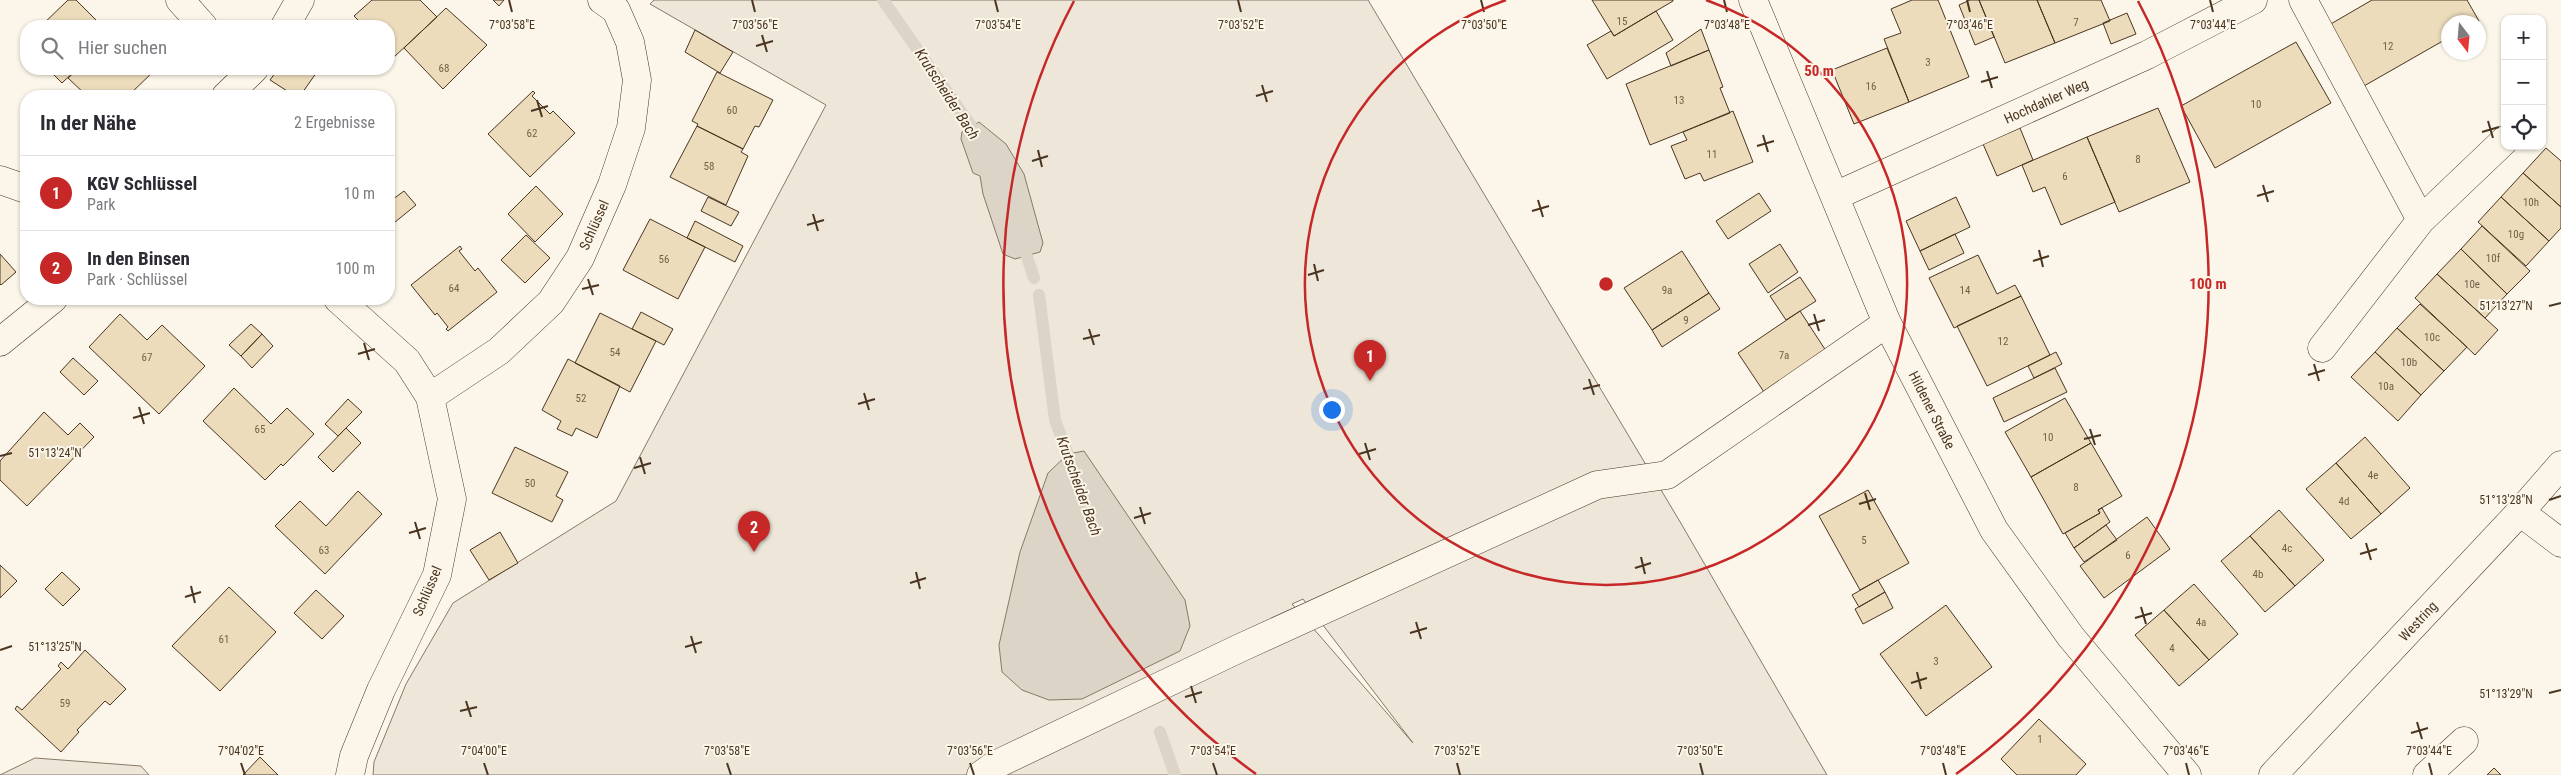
<!DOCTYPE html>
<html lang="de">
<head>
<meta charset="utf-8">
<style>
  :root { --surface:#fff; --page:#f2f2f3; --text:#2b2b33; --muted:#7c7c81; --line:#e1e1e2; --accent:#c62828 }
  body { margin:0; font-family:"Roboto Condensed",sans-serif; background:var(--page); color:var(--text) }
  .controls { position:absolute; right:15px; top:15px; display:grid; overflow:hidden; border-radius:10px; box-shadow:0 1px 4px #0004 }
  .controls button { width:45px; height:45px; display:grid; place-items:center; padding:0; border:0; border-bottom:1px solid var(--line); background:var(--surface); color:var(--text); font:25px sans-serif }
  .compass { position:absolute; left:2441px; top:15px; width:45px; height:45px; border-radius:50%; background:var(--surface); box-shadow:0 1px 4px #0004; rotate:164deg }
  .you { position:absolute; left:1331px; top:409px; width:18px; height:18px; margin:-12px; border:4px solid #fff; border-radius:50%; background:#1a73e8; box-shadow:0 0 0 8px #1a73e833 }
  .badge { display:grid; place-items:center; width:32px; height:32px; border-radius:50%; background:var(--accent); color:#fff; font-size:16px; font-weight:700 }
  .pin { position:absolute; translate:-50% -41px; filter:drop-shadow(0 1px 2px #0008) }
  .pin::after { content:''; position:absolute; top:26px; width:18px; height:15px; background:inherit; clip-path:polygon(0 0,100% 0,50% 100%) }
  .list { margin:0; padding:0; list-style:none }
  h2 { display:flex; justify-content:space-between; align-items:center; height:65px; margin:0; padding:0 20px; font-size:21px }
  h2 small { font-size:16px; font-weight:400; color:var(--muted) }
  .list li { display:grid; grid-template-columns:32px 1fr auto; gap:15px; align-items:center; box-sizing:border-box; height:75px; padding:0 20px; border-top:1px solid var(--line) }
  .list b { display:block; font-size:19px; white-space:nowrap }
  .list p { margin:0; font-size:16px; white-space:nowrap; color:var(--muted) }
  .list em { font-size:16px; font-style:normal; color:var(--muted) }
  .icon { flex:none; width:28px; height:28px; fill:none; stroke:currentColor; stroke-width:2; stroke-linecap:round; stroke-linejoin:round }
  .map { position:relative; flex:none; width:2561px; height:775px; overflow:hidden }
  .search { position:absolute; background:var(--surface); box-shadow:0 1px 4px #0004; left:20px; top:20px; width:375px; height:55px; display:flex; align-items:center; gap:12px; box-sizing:border-box; padding:0 18px; border-radius:20px; color:var(--muted); font-size:19px }
  .panel { position:absolute; background:var(--surface); box-shadow:0 1px 4px #0004; left:20px; top:90px; width:375px; height:215px; border-radius:20px }
  .map>svg:first-child { display:block }
</style>
</head>
<body>
<div class="map">
<svg width="2561" height="775" viewBox="0 0 2561 775">
  <rect width="100%" height="100%" fill="#fbf6e9"/>
  <path fill="#ede6d9" stroke="#887966" fill-rule="evenodd" d="M654 0H1368L1679 520 1827 775H373L374 762 406 684 453 603 616 501 826 105 650 4ZM1303 599 1413 743 1292 604Z
    M35 758 141 766 149 775H0Z"/>
  <path fill="#dcd4c6" stroke="#887966" d="M979 122 1006 144 1024 174 1043 243 1040 252 1015 259 1003 254 983 194 980 176 973 173 961 139 962 132Z
    M1084 451 1185 600 1190 626 1180 651 1082 699 1049 700 1022 690 1002 672 999 645 1020 552 1048 473 1068 454Z"/>
  <g fill="none" stroke-linecap="round" stroke-linejoin="round">
    <path stroke="#dcd4c6" stroke-width="12" d="M883 0 971 126 978 141
      M1022 242 1034 278
      M1039 295 1055 420 1074 471
      M1160 732 1175 775"/>
  </g>
  <path fill="#ecdcbc" stroke="#4a3520" d="M68 0H76L102 26H41Z
    M372 0H420L437 17 394 57 389 52V26H364L354 16Z
    M493 0H504L499 6Z
    M1592 0H1673V1L1614 36Z
    M1912 0H1938L1969 77 1909 102 1884 39 1901 33 1891 9Z
    M1970 0H1979L1994 37 1975 45 1959 5Z
    M1979 0H2037L2055 43 2005 63Z
    M2037 0H2101L2110 21 2055 43Z
    M2372 0H2467L2479 21 2448 22V38L2364 86 2329 25Z
    M446 8 487 45 443 89 404 48Z
    M1656 11 1673 40 1607 79 1587 45 1611 31 1614 36Z
    M2127 13 2136 34 2111 44 2103 23Z
    M1701 29 1709 50 1671 66 1666 53Z
    M695 30 733 52 720 73 685 52Z
    M2296 42 2331 103 2215 168 2181 106Z
    M1887 48 1909 102 1854 124 1832 70Z
    M1709 50 1723 87 1720 88 1730 113 1650 145 1626 84Z
    M48 69H77L62 83Z
    M78 69H156L128 96H87L68 78Z
    M278 69H319L300 96H295L270 80Z
    M717 72 773 100 759 127 755 126 743 149 697 126 698 124 692 121Z
    M533 91 535 93 532 96 550 114 553 111 575 133 530 177 488 134Z
    M2158 108 2190 182 2119 212 2087 137Z
    M1733 111 1753 162 1704 181 1700 173 1685 179 1671 146 1687 140 1683 132Z
    M697 126 743 149 741 152 748 156 726 205 670 177Z
    M2020 128 2033 160 1997 176 1983 144Z
    M2087 137 2115 202 2061 225 2045 187 2033 192 2022 165Z
    M2546 148 2561 161V207L2523 173Z
    M2523 173 2561 207V228L2549 241 2501 197Z
    M536 186 563 214 535 242 508 214Z
    M404 191 416 205 389 227V202Z
    M1759 193 1771 211 1728 239 1716 221Z
    M708 197 739 212 731 226 701 211Z
    M1956 197 1970 227 1920 251 1906 221Z
    M2501 197 2549 241 2526 266 2478 222Z
    M650 219 705 247 678 299 623 270Z
    M695 221 743 246 735 262 687 238Z
    M2482 226 2530 271 2507 294 2461 249Z
    M1955 234 1964 253 1929 270 1920 251Z
    M526 235 550 258 525 283 501 260Z
    M1780 244 1798 272 1768 293 1749 264Z
    M460 246 462 249 459 251 475 271 478 268 497 292 448 331 446 329 448 327 437 313 435 315 411 285Z
    M2461 249 2507 294 2485 318 2437 274Z
    M1682 251 1709 293 1652 330 1624 288Z
    M0 254 16 272 1 285 0 284Z
    M1978 255 1997 294 2015 285 2021 296 1954 328 1929 278Z
    M2437 274 2498 330 2475 355 2415 298Z
    M1800 277 1816 301 1786 320 1770 296Z
    M1709 293 1720 309 1662 347 1652 330Z
    M2021 296 2050 355 1987 386 1957 326Z
    M2420 304 2467 347 2444 371 2397 328Z
    M1800 311 1830 357 1768 398 1738 353Z
    M641 312 673 329 664 345 632 329Z
    M600 313 656 341 630 392 575 363Z
    M120 314 147 340 162 325 205 366 159 414 89 347Z
    M251 324 262 334 241 356 229 345Z
    M2397 328 2444 371 2421 395 2375 352Z
    M262 334 273 346 252 368 241 356Z
    M2056 352 2062 364 2034 378 2028 366Z
    M2375 352 2421 395 2398 421 2351 377Z
    M73 358 98 381 84 395 60 372Z
    M568 359 620 386 597 438 576 428 572 436 557 429 561 421 542 410Z
    M2055 368 2067 392 2004 422 1993 398Z
    M234 388 271 424 287 408 314 434 283 466 281 464 265 480 203 421Z
    M2065 398 2091 443 2031 477 2005 432Z
    M348 399 362 412 338 436 325 424Z
    M44 412 68 435 80 423 94 437 27 506 0 480V461Z
    M346 428 361 443 333 472 318 457Z
    M2365 437 2410 488 2381 514 2336 463Z
    M2091 443 2122 496 2098 510 2100 513 2063 534 2031 477Z
    M515 447 568 472 556 496 563 500 552 522 492 493Z
    M2336 463 2381 514 2351 539 2306 489Z
    M1868 490 1909 563 1860 590 1819 516Z
    M358 491 382 514 325 574 275 526 300 501 326 526Z
    M2102 508 2110 522 2074 548 2065 533 2100 513 2098 510Z
    M2279 510 2324 560 2295 586 2250 536Z
    M2147 517 2170 549 2104 598 2080 566Z
    M2106 525 2117 540 2084 562 2074 548Z
    M500 532 518 563 489 580 470 550Z
    M2250 536 2295 586 2265 612 2221 561Z
    M0 565 17 581 0 598Z
    M62 572 80 589 63 606 45 589Z
    M1878 580 1885 592 1859 607 1852 595Z
    M2194 584 2238 634 2209 660 2164 610Z
    M229 587 276 632 220 691 172 646Z
    M316 590 344 616 322 639 294 613Z
    M1885 592 1893 608 1863 624 1855 609Z
    M1946 605 1992 667 1926 716 1880 654Z
    M2164 610 2209 660 2179 686 2135 635Z
    M85 650 126 689 110 705 105 701 77 730 79 732 61 752 15 709 17 706 22 710 61 669 58 666 61 662 68 669Z
    M2039 719 2086 764 2076 775H2017L2001 759Z
    M260 757 278 775H243Z
    M2494 768 2501 775H2487Z"/>
  <g fill="none" stroke-linecap="round" stroke-linejoin="round">
    <defs>
      <path id="minor" d="M180 0 203 26
        M1753 0 1887 323 1994 530 2071 637 2187 775
        M2303 0 2421 220 2322 348
        M285 26 300 0
        M226 96 254 69
        M0 180 26 189
        M1835 196 2147 55 2253 0
        M2421 220 2505 140
        M338 299 407 361 430 397 452 499 437 575 381 690 354 756 350 775
        M0 342 53 299
        M430 397 499 351 551 302 580 258 612 185 631 128 637 80 630 42 616 10 602 0
        M2520 512 2561 543
        M981 775 995 765 1240 648 1597 485 1667 475 1887 323
        M2427 775 2464 741"/>
      <path id="major" d="M2273 775 2520 512 2561 465"/>
    </defs>
    <use href="#minor" stroke="#4a3520" stroke-width="29"/>
    <use href="#major" stroke="#4a3520" stroke-width="29"/>
    <use href="#minor" stroke="#fbf6e9" stroke-width="28"/>
    <use href="#major" stroke="#fbf6e9" stroke-width="28"/>
  </g>
  <path fill="none" stroke="#4a3520" stroke-width="2" d="M509 0 512 12M752 0 755 12M995 0 998 12M1238 0 1241 12M1481 0 1484 12M1724 0 1727 12M1967 0 1970 12M2210 0 2213 12M762 35 767 52M756 46 773 41M1987 71 1992 88M1981 82 1998 77M1262 85 1267 102M1256 96 1273 91M537 100 542 117M531 111 548 106M2488 121 2493 138M2482 132 2499 127M1763 135 1768 152M1757 146 1774 141M1038 150 1042 167M1032 161 1048 156M2263 185 2268 202M2257 196 2274 191M1538 200 1543 217M1532 211 1549 206M813 214 818 231M807 225 824 220M2039 250 2043 267M2033 261 2049 256M1314 264 1318 281M1308 275 1324 270M588 279 593 295M582 289 599 285M2549 306 2561 303M1814 314 1819 331M1808 325 1825 320M1089 329 1094 345M1083 339 1100 335M364 343 369 360M358 354 375 349M2314 364 2319 381M2308 375 2325 370M1589 379 1594 395M1583 389 1600 385M864 393 869 410M858 404 875 399M139 407 144 424M133 418 150 413M2090 429 2095 445M2084 439 2101 435M1365 443 1370 460M1359 454 1376 449M0 456 12 453M640 457 645 474M634 468 651 463M1865 493 1870 510M2549 500 2561 496M1859 504 1876 499M1140 507 1145 524M1134 518 1151 513M415 522 420 539M409 533 426 528M2366 543 2371 560M2360 554 2377 549M1641 557 1645 574M1635 568 1651 563M916 572 920 589M910 583 926 578M191 586 195 603M185 597 201 592M2141 607 2146 624M2135 618 2152 613M1416 622 1421 639M1410 633 1427 628M691 636 696 653M685 647 702 642M0 650 12 646M1917 672 1921 689M1911 683 1927 678M1191 686 1196 703M2549 693 2561 690M1185 697 1202 692M466 701 471 717M460 711 477 707M2417 722 2422 739M2411 733 2428 728M241 763 245 775M484 763 488 775M727 763 731 775M970 763 974 775M1213 763 1217 775M1457 763 1460 775M1700 763 1703 775M1943 763 1946 775M2186 763 2189 775M2429 763 2432 775"/>
  <g fill="none" stroke="#c62828" stroke-width="2.5">
    <path d="M1706 0A301 301 0 1 1 1506 0"/>
    <path d="M1256 774A602 602 0 0 1 1074 1M2138 1A602 602 0 0 1 1956 774"/>
  </g>
  <g text-anchor="middle" dominant-baseline="central" stroke-width="4" stroke-linejoin="round" paint-order="stroke">
    <g font-size="11" fill="#725f47">
      <text x="1622" y="21">15</text>
      <text x="2076" y="22">7</text>
      <text x="2388" y="46">12</text>
      <text x="1928" y="62">3</text>
      <text x="444" y="68">68</text>
      <text x="1871" y="86">16</text>
      <text x="1679" y="100">13</text>
      <text x="2256" y="104">10</text>
      <text x="732" y="110">60</text>
      <text x="532" y="133">62</text>
      <text x="1712" y="154">11</text>
      <text x="2138" y="159">8</text>
      <text x="709" y="166">58</text>
      <text x="2065" y="176">6</text>
      <text x="2531" y="202">10h</text>
      <text x="2516" y="234">10g</text>
      <text x="2493" y="258">10f</text>
      <text x="664" y="259">56</text>
      <text x="2472" y="284">10e</text>
      <text x="454" y="288">64</text>
      <text x="1667" y="290">9a</text>
      <text x="1965" y="290">14</text>
      <text x="1686" y="320">9</text>
      <text x="2432" y="337">10c</text>
      <text x="2003" y="341">12</text>
      <text x="615" y="352">54</text>
      <text x="1784" y="355">7a</text>
      <text x="147" y="357">67</text>
      <text x="2409" y="362">10b</text>
      <text x="2386" y="386">10a</text>
      <text x="581" y="398">52</text>
      <text x="260" y="429">65</text>
      <text x="2048" y="437">10</text>
      <text x="2373" y="475">4e</text>
      <text x="530" y="483">50</text>
      <text x="2076" y="487">8</text>
      <text x="2344" y="501">4d</text>
      <text x="1864" y="540">5</text>
      <text x="2287" y="548">4c</text>
      <text x="324" y="550">63</text>
      <text x="2128" y="555">6</text>
      <text x="2258" y="574">4b</text>
      <text x="2201" y="622">4a</text>
      <text x="224" y="639">61</text>
      <text x="2172" y="648">4</text>
      <text x="1936" y="661">3</text>
      <text x="65" y="703">59</text>
      <text x="2040" y="739">1</text>
    </g>
    <g font-size="14" fill="#4a3520" stroke="#fbf6e9">
      <text transform="translate(2046 101) rotate(-24)">Hochdahler Weg</text>
      <text transform="translate(594 225) rotate(-66)">Schlüssel</text>
      <text transform="translate(1932 410) rotate(63)">Hildener Straße</text>
      <text transform="translate(427 591) rotate(-67)">Schlüssel</text>
      <text transform="translate(2418 621) rotate(-47)">Westring</text>
    </g>
    <g font-size="15" font-style="italic" fill="#4a3520" stroke="#fbf6e9">
      <text transform="translate(947 94) rotate(57)">Krutscheider Bach</text>
      <text transform="translate(1079 486) rotate(70)">Krutscheider Bach</text>
    </g>
  </g>
  <g font-size="12" text-anchor="middle" fill="#4a3520" stroke="#fbf6e9" stroke-width="4" stroke-linejoin="round" paint-order="stroke">
    <text x="512" y="29">7°03'58"E</text>
    <text x="755" y="29">7°03'56"E</text>
    <text x="998" y="29">7°03'54"E</text>
    <text x="1241" y="29">7°03'52"E</text>
    <text x="1484" y="29">7°03'50"E</text>
    <text x="1727" y="29">7°03'48"E</text>
    <text x="1970" y="29">7°03'46"E</text>
    <text x="2213" y="29">7°03'44"E</text>
    <text x="2506" y="310">51°13'27"N</text>
    <text x="55" y="457">51°13'24"N</text>
    <text x="2506" y="504">51°13'28"N</text>
    <text x="55" y="651">51°13'25"N</text>
    <text x="2506" y="698">51°13'29"N</text>
    <text x="241" y="755">7°04'02"E</text>
    <text x="484" y="755">7°04'00"E</text>
    <text x="727" y="755">7°03'58"E</text>
    <text x="970" y="755">7°03'56"E</text>
    <text x="1213" y="755">7°03'54"E</text>
    <text x="1457" y="755">7°03'52"E</text>
    <text x="1700" y="755">7°03'50"E</text>
    <text x="1943" y="755">7°03'48"E</text>
    <text x="2186" y="755">7°03'46"E</text>
    <text x="2429" y="755">7°03'44"E</text>
  </g>
  <circle cx="1606" cy="284" r="8" fill="#c62828" stroke="#fbf6e9" stroke-width="2.5"/>
  <g font-size="15" text-anchor="middle" font-weight="bold" fill="#c62828" stroke="#fbf6e9" stroke-width="4" stroke-linejoin="round" paint-order="stroke">
    <text x="1819" y="76">50 m</text>
    <text x="2208" y="289">100 m</text>
  </g>
</svg>
<div class="controls">
<button>+</button>
<button>−</button>
<button><svg class="icon" aria-label="locate" viewBox="0 0 24 24"><circle cx="12" cy="12" r="6"/><path d="M12 2v4M12 18v4M2 12h4M18 12h4"/></svg></button>
</div>
<svg class="compass" viewBox="-18 -18 36 36"><path d="M0-13l5 13h-10z" fill="#e53935"/><path d="M0 13l5-13h-10z" fill="#7c7c81"/></svg>
<div class="you"></div>
<div class="pin badge" style="left:1370px;top:381px">1</div>
<div class="pin badge" style="left:754px;top:552px">2</div>
<div class="search"><svg class="icon" aria-label="search" viewBox="0 0 24 24"><circle cx="10" cy="10" r="6"/><path d="M15 15l6 6"/></svg>Hier suchen</div>
<section class="panel">
<h2>In der Nähe<small>2 Ergebnisse</small></h2>
<ul class="list">
<li><span class="badge">1</span><div><b>KGV Schlüssel</b><p>Park</p></div><em>10 m</em></li>
<li><span class="badge">2</span><div><b>In den Binsen</b><p>Park · Schlüssel</p></div><em>100 m</em></li>
</ul>
</section>
</div>
</body>
</html>
